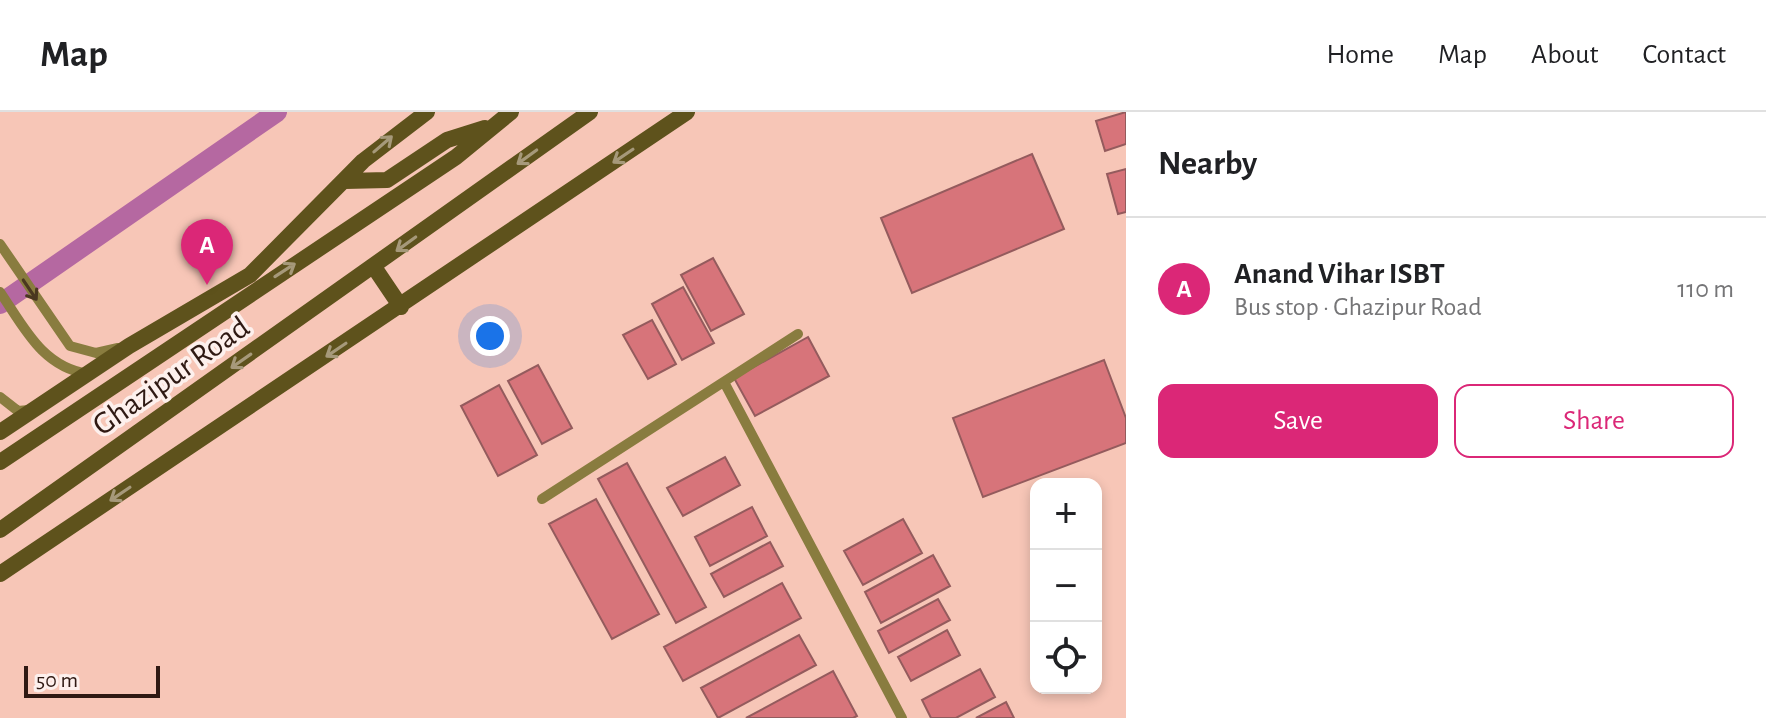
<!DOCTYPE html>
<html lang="en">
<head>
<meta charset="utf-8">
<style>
  :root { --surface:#fff; --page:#f2f2f2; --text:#202124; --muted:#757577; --line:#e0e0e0; --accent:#db2777 }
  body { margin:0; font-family:"Alegreya Sans",sans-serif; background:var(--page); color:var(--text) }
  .controls { position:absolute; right:24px; bottom:24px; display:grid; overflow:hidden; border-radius:16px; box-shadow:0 4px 12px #0003 }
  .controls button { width:72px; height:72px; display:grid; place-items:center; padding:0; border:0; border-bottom:2px solid var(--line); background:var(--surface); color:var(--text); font:40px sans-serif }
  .scale { position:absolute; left:24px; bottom:20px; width:136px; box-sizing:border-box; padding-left:8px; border:4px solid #2f1913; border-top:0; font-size:22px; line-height:28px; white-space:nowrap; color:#2f1913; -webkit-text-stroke:6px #fdf0ed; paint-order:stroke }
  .you { position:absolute; left:490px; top:224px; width:28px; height:28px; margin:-20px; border:6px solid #fff; border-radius:50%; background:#1a73e8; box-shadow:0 0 0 12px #1a73e833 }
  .badge { display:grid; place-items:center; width:52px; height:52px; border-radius:50%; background:var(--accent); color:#fff; font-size:26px; font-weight:700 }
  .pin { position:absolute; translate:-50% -66px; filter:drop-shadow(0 2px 4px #0008) }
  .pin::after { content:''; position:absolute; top:42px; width:28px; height:24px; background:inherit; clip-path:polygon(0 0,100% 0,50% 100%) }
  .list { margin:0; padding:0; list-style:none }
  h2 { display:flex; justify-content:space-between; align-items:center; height:104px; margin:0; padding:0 32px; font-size:34px }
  h2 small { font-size:26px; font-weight:400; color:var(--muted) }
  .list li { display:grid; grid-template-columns:52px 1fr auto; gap:24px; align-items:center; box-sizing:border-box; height:144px; padding:0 32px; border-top:2px solid var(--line) }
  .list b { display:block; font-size:30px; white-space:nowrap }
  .list p { margin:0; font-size:26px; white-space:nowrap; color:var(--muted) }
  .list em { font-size:26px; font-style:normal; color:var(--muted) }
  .actions { display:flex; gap:16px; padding:24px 32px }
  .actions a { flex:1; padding:18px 0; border:2px solid var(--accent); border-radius:16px; text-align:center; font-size:28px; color:var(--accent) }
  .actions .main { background:var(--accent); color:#fff }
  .icon { flex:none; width:44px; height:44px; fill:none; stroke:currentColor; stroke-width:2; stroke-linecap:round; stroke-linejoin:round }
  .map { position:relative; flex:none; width:1126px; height:606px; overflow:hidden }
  header { display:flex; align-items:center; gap:48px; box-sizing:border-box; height:112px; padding:0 40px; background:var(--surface); border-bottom:2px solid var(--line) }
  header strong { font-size:38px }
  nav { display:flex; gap:44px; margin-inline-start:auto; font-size:28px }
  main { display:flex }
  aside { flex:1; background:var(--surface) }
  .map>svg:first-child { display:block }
</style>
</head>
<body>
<header>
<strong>Map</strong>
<nav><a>Home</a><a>Map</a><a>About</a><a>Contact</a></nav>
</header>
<main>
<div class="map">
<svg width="1126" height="606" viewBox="0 0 1126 606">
  <rect width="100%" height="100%" fill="#f7c6b7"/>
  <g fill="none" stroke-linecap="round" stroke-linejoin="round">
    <path stroke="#b568a1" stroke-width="20" d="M0 192 277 0"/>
  </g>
  <path fill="#d7747a" stroke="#945b5d" stroke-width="2" d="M1126 0V32L1105 39 1096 9Z
    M1032 42 1064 117 912 181 881 106Z
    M1126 57V100L1118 102 1107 62Z
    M713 146 744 202 711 219 681 163Z
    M683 175 714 231 682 248 652 192Z
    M652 208 676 252 648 267 623 223Z
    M808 225 829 264 755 304 734 266Z
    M1104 248 1126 306V331L983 385 953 306Z
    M538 253 572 316 542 332 508 269Z
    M499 273 537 343 498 364 461 294Z
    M725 345 740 373 683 404 667 376Z
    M627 351 706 495 676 511 598 367Z
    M596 387 659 502 612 527 549 412Z
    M752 395 767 424 710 454 695 425Z
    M903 407 922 441 863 473 844 439Z
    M770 430 783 454 724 485 711 462Z
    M933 443 950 474 881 511 865 480Z
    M782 471 801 506 683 569 664 535Z
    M938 487 950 508 889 541 878 519Z
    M947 518 960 543 911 569 898 545Z
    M799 523 816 553 718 606 701 576Z
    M980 557 995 585 956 606H931L922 588Z
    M833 559 857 604 853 606H746Z
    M1006 590 1014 606H976Z"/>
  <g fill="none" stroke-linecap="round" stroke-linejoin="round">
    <path stroke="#897c3f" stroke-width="10" d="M0 132 70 234 96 241 118 236
      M0 180C24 215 42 255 88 262
      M724 270 902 606
      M0 285 18 299 29 298
      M542 387 798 222"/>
    <path stroke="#5e521c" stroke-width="16" d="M345 69 387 68 447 28 485 16
      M374 155 401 195
      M0 320 129 234 250 163 363 49 427 0
      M0 350 456 45 511 0
      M0 418 590 0
      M0 462 687 0"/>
  </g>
  <defs><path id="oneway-shaft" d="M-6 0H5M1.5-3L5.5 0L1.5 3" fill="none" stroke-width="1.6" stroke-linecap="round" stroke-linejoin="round" transform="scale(2)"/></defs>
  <g stroke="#a6997a">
    <use href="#oneway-shaft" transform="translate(383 32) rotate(-41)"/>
    <use href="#oneway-shaft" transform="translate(623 44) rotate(146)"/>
    <use href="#oneway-shaft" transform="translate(527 45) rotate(144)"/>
    <use href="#oneway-shaft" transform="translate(406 132) rotate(144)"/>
    <use href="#oneway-shaft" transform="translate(285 158) rotate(-33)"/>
    <use href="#oneway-shaft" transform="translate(336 238) rotate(146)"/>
    <use href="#oneway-shaft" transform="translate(241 249) rotate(145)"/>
    <use href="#oneway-shaft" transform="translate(120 382) rotate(146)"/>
  </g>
  <use stroke="#4a3720" href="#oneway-shaft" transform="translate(30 178) rotate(56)"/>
  <g text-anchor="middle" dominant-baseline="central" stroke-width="7" stroke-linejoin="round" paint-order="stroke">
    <g font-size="32" fill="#2f1913" stroke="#fdf0ed">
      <text transform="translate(171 264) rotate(-35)">Ghazipur Road</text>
    </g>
  </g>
</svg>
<div class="controls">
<button>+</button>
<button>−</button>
<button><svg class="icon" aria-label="locate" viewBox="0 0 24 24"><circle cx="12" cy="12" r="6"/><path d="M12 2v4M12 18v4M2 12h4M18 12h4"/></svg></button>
</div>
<div class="scale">50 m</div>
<div class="you"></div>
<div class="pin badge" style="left:207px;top:173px">A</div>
</div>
<aside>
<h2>Nearby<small></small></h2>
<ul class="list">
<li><span class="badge">A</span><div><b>Anand Vihar ISBT</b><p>Bus stop · Ghazipur Road</p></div><em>110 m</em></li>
</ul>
<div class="actions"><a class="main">Save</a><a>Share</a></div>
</aside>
</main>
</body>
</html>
